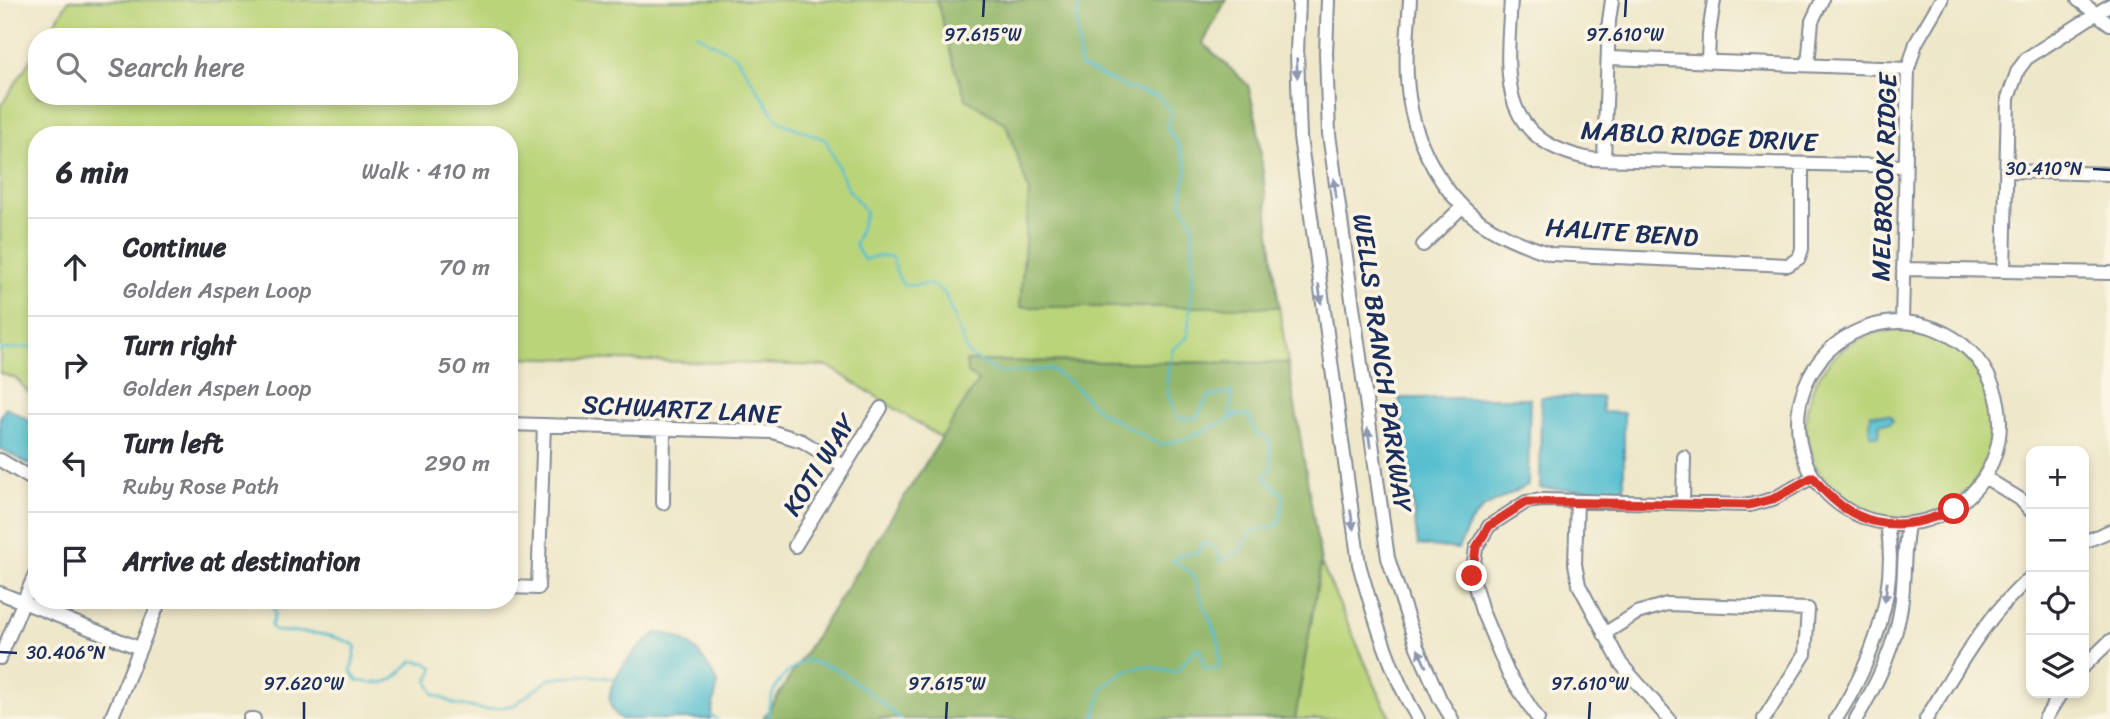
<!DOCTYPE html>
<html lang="en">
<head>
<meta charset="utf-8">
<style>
  :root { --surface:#fff; --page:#f7f7f7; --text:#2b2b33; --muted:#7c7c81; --line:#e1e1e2 }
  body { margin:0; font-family:Sriracha,sans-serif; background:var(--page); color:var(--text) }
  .controls { position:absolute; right:21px; bottom:21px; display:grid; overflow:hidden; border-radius:14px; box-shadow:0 4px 10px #0003 }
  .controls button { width:63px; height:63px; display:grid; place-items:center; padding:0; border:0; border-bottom:2px solid var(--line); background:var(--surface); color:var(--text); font:35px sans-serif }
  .stop { position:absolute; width:21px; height:21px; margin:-16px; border:5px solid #d93025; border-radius:50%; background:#fff }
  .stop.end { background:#d93025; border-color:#fff; box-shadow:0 2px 7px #0008 }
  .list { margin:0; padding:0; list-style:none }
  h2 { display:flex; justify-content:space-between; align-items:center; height:91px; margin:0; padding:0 28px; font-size:30px }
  h2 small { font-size:23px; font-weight:400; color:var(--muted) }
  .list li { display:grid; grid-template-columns:46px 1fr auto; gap:21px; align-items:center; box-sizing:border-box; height:98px; padding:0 28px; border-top:2px solid var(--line) }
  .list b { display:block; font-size:26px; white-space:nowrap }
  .list p { margin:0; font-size:23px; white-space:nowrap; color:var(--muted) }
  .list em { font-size:23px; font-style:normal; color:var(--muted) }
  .icon { flex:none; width:38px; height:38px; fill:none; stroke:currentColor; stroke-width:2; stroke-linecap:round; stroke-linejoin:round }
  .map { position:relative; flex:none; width:2110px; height:719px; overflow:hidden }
  .search { position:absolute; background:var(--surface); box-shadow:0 4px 10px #0003; left:28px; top:28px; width:490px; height:77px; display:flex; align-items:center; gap:18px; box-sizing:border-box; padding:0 24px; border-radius:28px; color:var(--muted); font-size:26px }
  .panel { position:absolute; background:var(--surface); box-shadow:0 4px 10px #0003; left:28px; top:126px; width:490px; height:483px; border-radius:28px }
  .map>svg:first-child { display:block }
</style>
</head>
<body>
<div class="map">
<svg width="2110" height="719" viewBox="0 0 2110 719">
  <rect width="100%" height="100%" fill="#fcf5e5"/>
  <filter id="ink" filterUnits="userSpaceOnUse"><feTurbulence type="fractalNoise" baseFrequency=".0143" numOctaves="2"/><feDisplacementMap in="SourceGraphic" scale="14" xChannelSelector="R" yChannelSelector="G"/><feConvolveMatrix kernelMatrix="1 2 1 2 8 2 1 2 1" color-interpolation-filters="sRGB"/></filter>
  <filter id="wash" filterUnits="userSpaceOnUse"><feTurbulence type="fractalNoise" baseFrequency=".00686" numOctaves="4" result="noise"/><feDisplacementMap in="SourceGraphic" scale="28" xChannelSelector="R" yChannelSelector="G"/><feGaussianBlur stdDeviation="1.57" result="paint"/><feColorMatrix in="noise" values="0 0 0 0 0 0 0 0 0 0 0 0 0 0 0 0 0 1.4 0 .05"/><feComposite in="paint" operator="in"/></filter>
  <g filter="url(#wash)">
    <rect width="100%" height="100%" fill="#eee7c9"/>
    <path fill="#bad479" stroke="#6a826c" stroke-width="2" d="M69 0H937L966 99 1006 124 1029 191 1020 306 1279 307 1288 363 967 361 979 381 943 439 828 366 509 357V135H37V403L17 379 0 373V107L37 50V96H509V37H46Z
      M1806 424a94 94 0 1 1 188 0a94 94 0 1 1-188 0Z
      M1321 563 1383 703 1392 719H1295Z"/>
    <path fill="#93b669" stroke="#577264" stroke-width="2" d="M937 0H1226L1203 43 1248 85 1257 123 1279 307H1020L1029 191 1006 124 966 99 952 59Z
      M966 361 1288 363 1321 563 1295 719H763L978 381 967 372Z"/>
    <path fill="#53bdcf" stroke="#377696" stroke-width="2" d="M1541 397H1602V412L1624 413V491L1540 488Z
      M1399 398H1530L1528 485 1483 508 1470 523 1458 549 1418 545Z
      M6 407 27 419 37 430V469L0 448V418Z
      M1871 414 1890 415 1893 421 1889 424 1880 423 1879 436H1871L1869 431Z
      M657 633C689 634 704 657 718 683L710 719H621C588 694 636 648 657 633Z"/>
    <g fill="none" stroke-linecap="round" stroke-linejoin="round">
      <path stroke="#53bdcf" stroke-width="2.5" d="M1079 0 1077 19 1080 66 1127 88 1158 96 1171 112 1167 128 1178 144 1187 167 1181 201 1193 224V281L1187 338 1173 349 1167 376 1168 395 1178 419 1196 418 1209 397 1232 392 1230 414 1249 416 1256 434 1269 438 1272 467 1264 477 1284 495 1279 525 1252 532 1241 549 1221 562 1217 549 1203 542 1197 554H1179L1173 561 1191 572 1220 645 1219 669 1204 668 1200 648 1194 650 1176 672 1145 666 1125 671 1103 687 1094 719
        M696 34 736 56 778 121 826 140 848 189 866 212 855 245 864 260 876 256 892 257 897 274 904 286 930 284 944 292 968 354 999 373 1051 369 1073 385 1099 411 1160 445 1186 439 1237 416
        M0 350 30 347 37 350
        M271 600 275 614 271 626 275 631C302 632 332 632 356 646L351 672 358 681C390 686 390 682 413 661L426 663 434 668 428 682 434 694 455 704 485 710 514 705 550 679 586 675 617 679
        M708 714 717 719
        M767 719C771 688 778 677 805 660L835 668 879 700 900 719"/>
    </g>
  </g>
  <g filter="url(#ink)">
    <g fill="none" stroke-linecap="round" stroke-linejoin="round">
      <defs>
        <path id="minor" d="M1299 0 1297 53 1300 137 1359 564C1374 617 1390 672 1418 719
          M1328 0 1326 53 1329 134 1388 558 1417 647 1440 699 1452 719
          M1410 0C1408 32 1404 65 1409 97 1414 135 1434 178 1462 206 1485 230 1520 244 1551 254L1788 265 1799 258 1802 249V165
          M1511 0C1506 78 1497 140 1591 159L1905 166
          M2078 0 2110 24
          M1609 58 1908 69
          M1708 62 1709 34 1714 0
          M1808 65 1812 21 1822 0
          M1604 159 1609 21 1612 0
          M2006 171 2110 174
          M1423 245 1462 207
          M1903 269 2110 273
          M2004 271 2008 98 2018 70 2027 58 2110 5
          M1798 423a101 101 0 1 1 202 0a101 101 0 1 1-202 0Z
          M1902 322 1908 69 1916 43 1941 0
          M509 424 773 432 802 441 843 466
          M0 460 37 482
          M1986 478 2020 499 2031 511
          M1577 501 1575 564 1579 585 1621 664 1669 719
          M663 503 664 428
          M1683 503 1684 457
          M2084 542 2110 531
          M795 546 881 408
          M509 587 538 588 544 425
          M0 593 139 648
          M1604 634 1637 613 1667 604 1808 609 1805 654 1764 719
          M0 658 37 569
          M2084 666 2110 641
          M111 719 160 600
          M250 719H254
          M1538 719 1508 673 1482 611 1472 576 1476 548 1489 526 1526 502 1542 500 1750 505 1773 499 1813 477
          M1836 719C1872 663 1899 591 1887 524
          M1856 719C1876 686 1895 646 1901 607 1905 579 1903 552 1908 525
          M1926 719C1957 669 1986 615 2031 577
          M2045 719 2061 693"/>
      </defs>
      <use href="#minor" stroke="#848b94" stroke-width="16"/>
      <use href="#minor" stroke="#fff" stroke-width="12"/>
    </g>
    <defs><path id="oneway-solid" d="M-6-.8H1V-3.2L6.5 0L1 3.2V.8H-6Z" transform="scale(1.75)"/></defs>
    <g fill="#8d97ae">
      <use href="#oneway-solid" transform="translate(1297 68) rotate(88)"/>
      <use href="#oneway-solid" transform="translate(1335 188) rotate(-97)"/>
      <use href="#oneway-solid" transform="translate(1320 294) rotate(82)"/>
      <use href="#oneway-solid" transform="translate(1369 438) rotate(-98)"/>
      <use href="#oneway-solid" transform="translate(1352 520) rotate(81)"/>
      <use href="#oneway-solid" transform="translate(1886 592) rotate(97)"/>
      <use href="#oneway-solid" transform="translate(1422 658) rotate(-115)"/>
    </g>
  </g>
  <g fill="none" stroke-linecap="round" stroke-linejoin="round" filter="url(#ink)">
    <path stroke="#d93025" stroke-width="9" d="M1472 576 1476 548 1489 526 1526 502 1749 505 1773 499 1813 477C1850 527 1899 536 1954 509"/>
  </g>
  <path fill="none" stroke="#1b2f5e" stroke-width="2.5" d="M983 17 984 0M1625 17 1626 0M2093 169 2110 170M0 652 17 653M304 719V702M946 719 947 702M1589 719 1590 702"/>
  <g text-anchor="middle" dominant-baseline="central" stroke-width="7" stroke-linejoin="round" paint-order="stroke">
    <g font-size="26" fill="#1b2f5e" stroke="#fcf5e5">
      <text transform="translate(1699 136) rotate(3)">MABLO RIDGE DRIVE</text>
      <text transform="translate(1884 177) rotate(-88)">MELBROOK RIDGE</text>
      <text transform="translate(1622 232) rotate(4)">HALITE BEND</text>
      <text transform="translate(1383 363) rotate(82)">WELLS BRANCH PARKWAY</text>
      <text transform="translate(681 409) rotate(3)">SCHWARTZ LANE</text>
      <text transform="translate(819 465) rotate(-58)">KOTI WAY</text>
    </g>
  </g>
  <g font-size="18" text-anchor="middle" fill="#1b2f5e" stroke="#fcf5e5" stroke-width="7" stroke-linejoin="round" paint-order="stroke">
    <text x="983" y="41">97.615°W</text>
    <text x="1625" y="41">97.610°W</text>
    <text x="2044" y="175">30.410°N</text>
    <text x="66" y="659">30.406°N</text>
    <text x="304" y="690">97.620°W</text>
    <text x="947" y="690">97.615°W</text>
    <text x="1590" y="690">97.610°W</text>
  </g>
</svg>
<div class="controls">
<button>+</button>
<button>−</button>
<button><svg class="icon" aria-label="locate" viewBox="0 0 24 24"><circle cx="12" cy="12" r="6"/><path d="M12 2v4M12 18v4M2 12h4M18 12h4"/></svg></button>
<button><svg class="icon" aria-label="layers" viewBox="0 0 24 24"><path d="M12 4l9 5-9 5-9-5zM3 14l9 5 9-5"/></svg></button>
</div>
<div class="stop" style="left:1954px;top:509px"></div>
<div class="stop end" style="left:1472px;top:576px"></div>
<div class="search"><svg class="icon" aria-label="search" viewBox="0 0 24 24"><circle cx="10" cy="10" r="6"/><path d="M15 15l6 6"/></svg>Search here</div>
<section class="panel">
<h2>6 min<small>Walk · 410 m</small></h2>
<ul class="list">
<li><svg class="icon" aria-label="ahead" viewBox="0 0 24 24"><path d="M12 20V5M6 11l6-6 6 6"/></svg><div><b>Continue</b><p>Golden Aspen Loop</p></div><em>70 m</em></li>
<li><svg class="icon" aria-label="right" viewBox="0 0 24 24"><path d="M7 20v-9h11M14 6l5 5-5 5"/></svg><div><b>Turn right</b><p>Golden Aspen Loop</p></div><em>50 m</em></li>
<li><svg class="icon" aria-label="left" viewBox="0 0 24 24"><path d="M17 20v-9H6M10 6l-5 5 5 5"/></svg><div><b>Turn left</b><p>Ruby Rose Path</p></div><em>290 m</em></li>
<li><svg class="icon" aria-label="arrive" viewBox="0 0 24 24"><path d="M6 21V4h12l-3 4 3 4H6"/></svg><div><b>Arrive at destination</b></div></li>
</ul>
</section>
</div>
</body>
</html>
